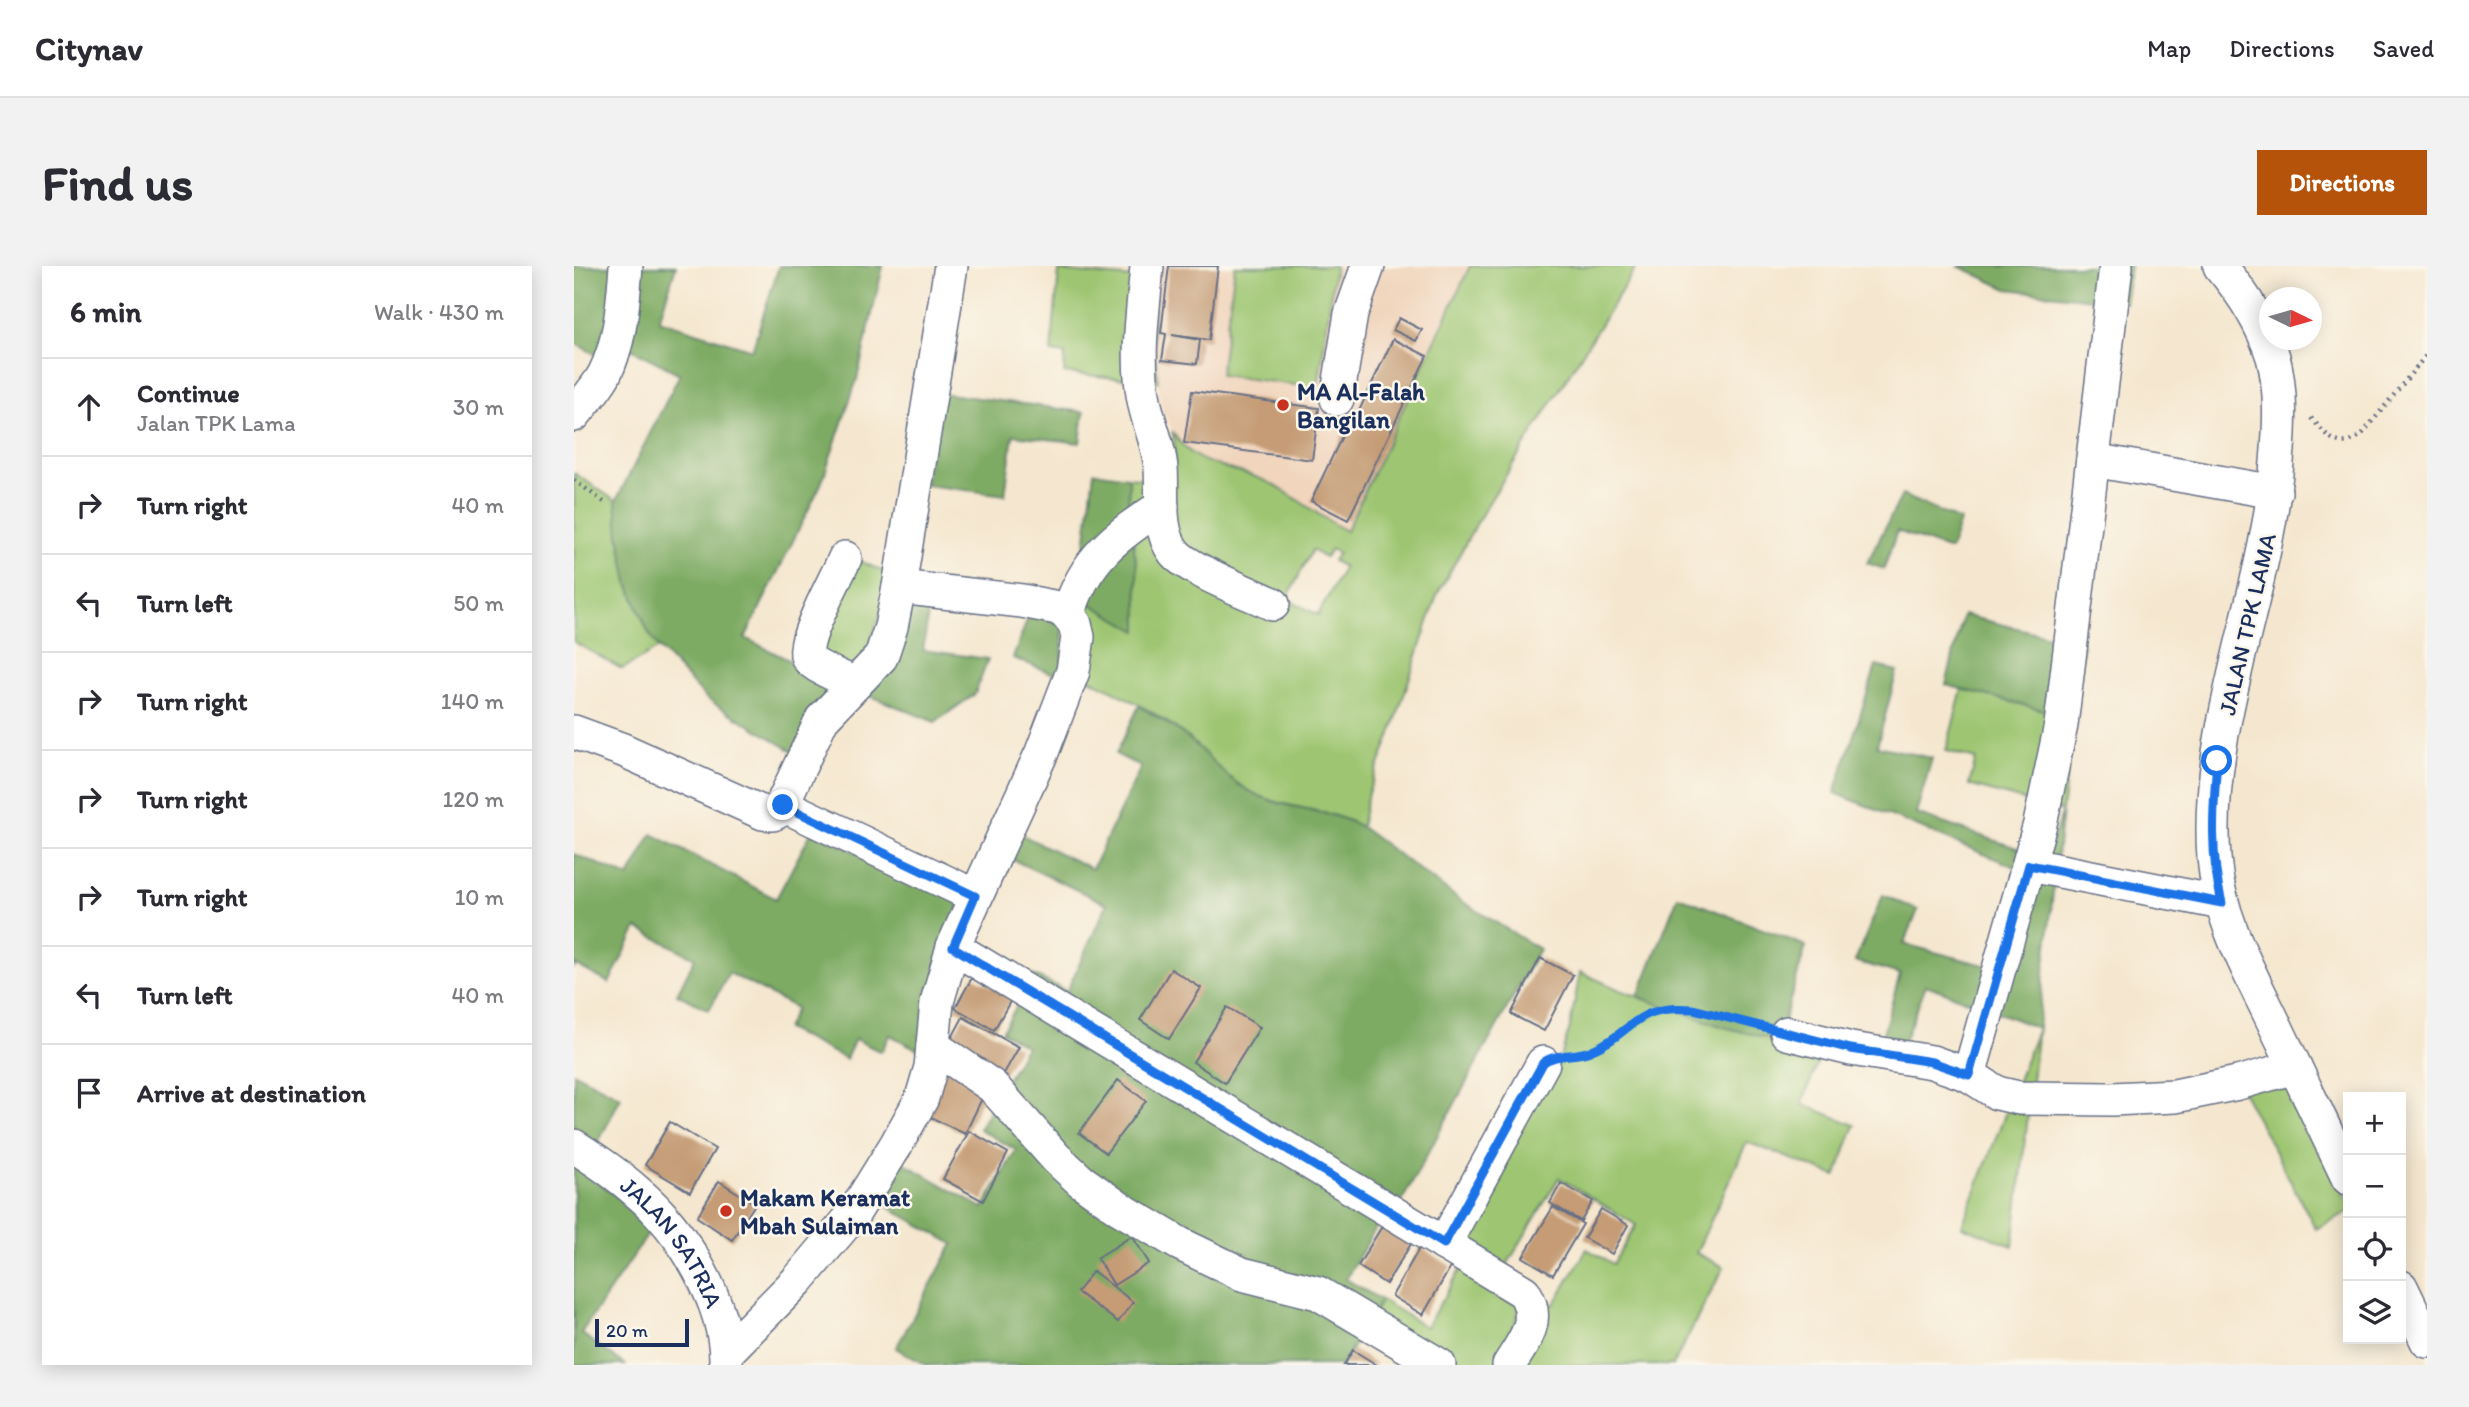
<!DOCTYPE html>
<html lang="en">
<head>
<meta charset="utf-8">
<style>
  :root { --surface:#fff; --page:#f2f2f3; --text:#2b2b33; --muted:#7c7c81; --line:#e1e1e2; --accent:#b45309 }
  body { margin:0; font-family:Itim,sans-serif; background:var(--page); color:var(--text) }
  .controls { position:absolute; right:21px; bottom:21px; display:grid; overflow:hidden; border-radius:0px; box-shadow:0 4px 18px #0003 }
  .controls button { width:63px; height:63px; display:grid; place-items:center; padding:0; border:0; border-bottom:2px solid var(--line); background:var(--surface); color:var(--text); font:35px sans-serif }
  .compass { position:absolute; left:1685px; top:21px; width:63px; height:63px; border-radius:50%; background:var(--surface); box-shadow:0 4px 18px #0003; rotate:95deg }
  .scale { position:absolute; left:21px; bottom:18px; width:94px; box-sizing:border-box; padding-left:7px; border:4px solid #1b2f5e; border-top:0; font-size:19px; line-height:24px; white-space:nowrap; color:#1b2f5e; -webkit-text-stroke:5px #fbf7ec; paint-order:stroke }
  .stop { position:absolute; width:21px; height:21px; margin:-16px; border:5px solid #1a73e8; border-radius:50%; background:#fff }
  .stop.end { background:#1a73e8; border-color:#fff; box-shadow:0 2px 7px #0008 }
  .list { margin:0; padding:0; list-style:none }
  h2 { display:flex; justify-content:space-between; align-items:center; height:91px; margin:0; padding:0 28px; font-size:30px }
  h2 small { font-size:23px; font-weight:400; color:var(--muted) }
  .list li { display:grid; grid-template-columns:46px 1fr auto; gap:21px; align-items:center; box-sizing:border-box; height:98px; padding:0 28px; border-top:2px solid var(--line) }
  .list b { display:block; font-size:26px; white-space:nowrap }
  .list p { margin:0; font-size:23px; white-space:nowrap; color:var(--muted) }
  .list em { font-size:23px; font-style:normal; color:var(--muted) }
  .icon { flex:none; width:38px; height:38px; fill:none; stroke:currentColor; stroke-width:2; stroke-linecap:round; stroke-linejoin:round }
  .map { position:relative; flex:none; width:1853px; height:1099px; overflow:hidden; border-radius:0px }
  header { display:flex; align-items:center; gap:42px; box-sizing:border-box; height:98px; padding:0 35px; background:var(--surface); border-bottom:2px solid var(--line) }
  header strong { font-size:33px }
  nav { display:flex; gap:38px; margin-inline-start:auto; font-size:24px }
  .intro { display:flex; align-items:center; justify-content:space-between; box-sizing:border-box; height:168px; padding:0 42px }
  h1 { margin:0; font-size:49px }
  .button { padding:18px 32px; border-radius:0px; background:var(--accent); color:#fff; font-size:24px; font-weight:700 }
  main { display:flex; gap:42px; padding:0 42px }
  aside { flex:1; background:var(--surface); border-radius:0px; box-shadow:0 4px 18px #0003 }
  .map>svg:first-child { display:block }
</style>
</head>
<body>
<header>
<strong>Citynav</strong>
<nav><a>Map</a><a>Directions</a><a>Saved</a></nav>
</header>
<div class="intro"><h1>Find us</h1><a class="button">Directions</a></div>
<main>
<aside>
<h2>6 min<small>Walk · 430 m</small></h2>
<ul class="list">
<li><svg class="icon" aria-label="ahead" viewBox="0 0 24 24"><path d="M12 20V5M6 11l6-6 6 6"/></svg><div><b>Continue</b><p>Jalan TPK Lama</p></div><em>30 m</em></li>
<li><svg class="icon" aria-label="right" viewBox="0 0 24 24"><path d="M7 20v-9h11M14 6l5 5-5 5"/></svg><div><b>Turn right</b></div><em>40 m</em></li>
<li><svg class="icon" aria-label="left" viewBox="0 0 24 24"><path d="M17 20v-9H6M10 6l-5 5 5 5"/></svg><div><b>Turn left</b></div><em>50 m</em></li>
<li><svg class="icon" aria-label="right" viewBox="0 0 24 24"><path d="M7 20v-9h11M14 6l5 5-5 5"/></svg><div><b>Turn right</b></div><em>140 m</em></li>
<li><svg class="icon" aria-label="right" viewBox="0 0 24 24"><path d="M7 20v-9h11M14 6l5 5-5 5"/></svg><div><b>Turn right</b></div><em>120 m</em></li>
<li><svg class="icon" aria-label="right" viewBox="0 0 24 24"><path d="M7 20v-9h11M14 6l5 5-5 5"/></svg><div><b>Turn right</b></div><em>10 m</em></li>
<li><svg class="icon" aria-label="left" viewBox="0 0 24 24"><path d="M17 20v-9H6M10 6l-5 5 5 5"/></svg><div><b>Turn left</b></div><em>40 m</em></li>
<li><svg class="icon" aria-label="arrive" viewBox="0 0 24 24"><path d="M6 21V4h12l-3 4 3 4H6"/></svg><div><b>Arrive at destination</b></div></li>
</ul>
</aside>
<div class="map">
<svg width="1853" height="1099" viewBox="0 0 1853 1099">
  <rect width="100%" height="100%" fill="#fbf7ec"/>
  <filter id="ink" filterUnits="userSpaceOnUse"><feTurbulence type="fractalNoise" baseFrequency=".0143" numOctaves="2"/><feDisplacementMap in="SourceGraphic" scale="14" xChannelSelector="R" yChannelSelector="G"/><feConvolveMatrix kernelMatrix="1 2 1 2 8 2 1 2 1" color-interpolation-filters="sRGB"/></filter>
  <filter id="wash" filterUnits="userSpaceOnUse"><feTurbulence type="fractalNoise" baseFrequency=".00686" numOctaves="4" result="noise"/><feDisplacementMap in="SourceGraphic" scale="28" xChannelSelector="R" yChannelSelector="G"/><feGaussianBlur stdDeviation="1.57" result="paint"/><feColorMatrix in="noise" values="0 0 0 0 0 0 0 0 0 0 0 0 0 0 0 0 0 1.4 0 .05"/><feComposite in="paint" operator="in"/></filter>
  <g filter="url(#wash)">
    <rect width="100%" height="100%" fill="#f5e7cf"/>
    <path fill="#f1d5bd" d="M582 0H896L772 266 700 219 683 210 628 195 617 189 606 178 589 146 586 132 579 70Z"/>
    <path fill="#9ec672" stroke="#5c7a68" stroke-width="2" fill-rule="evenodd" d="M661 0H761L744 122 646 109Z
      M896 0H1063L909 246 863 329 817 468 794 527 787 561C752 541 711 544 675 525 647 510 629 482 603 463 575 442 541 426 510 410L505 331 564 365 563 301 554 245 555 211 599 216 601 182 598 165C623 208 661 197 700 219 725 233 747 252 772 265ZM757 283 764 287 759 295 770 301 744 349 713 333 738 284 751 292Z
      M485 5 581 14 579 70 584 116 490 107 491 88 477 86Z
      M0 207 42 235C47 287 54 337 85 382L48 403 0 376Z
      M283 294 320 310 286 404 243 385Z
      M1388 423 1500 452 1488 545 1395 519 1402 493 1372 485Z
      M1006 706 1046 724 1150 761 1248 785 1228 838 1281 859 1262 910 1173 876 1122 987 1150 1001 1099 1099H947L968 1032 980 1039 1013 983 1039 998 1062 959 985 912 928 1007 866 968 983 804 996 761Z
      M1464 762 1439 980 1388 960Z
      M1711 804 1774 937V946L1742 963 1664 817Z
      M891 996 948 1034 929 1099H853L790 1061 807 1034 852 1061Z"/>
    <path fill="#7eab64" stroke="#4c6d61" stroke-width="2" d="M0 0H102L85 54 178 84 205 0H309L283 113 247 218 171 372 268 421 223 488 133 433 85 382 74 366 54 316 45 270 42 235 106 108 38 73 28 92 0 77Z
      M1384 0H1556L1551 37 1433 23Z
      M366 127 510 146 506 177 439 169 431 229 351 219Z
      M520 206 555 211 554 245 563 301 564 365 505 331Z
      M1328 229 1386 255 1376 284 1323 265 1310 303 1293 297Z
      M333 332 356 334 349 384 414 393 401 428 361 456 289 427Z
      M457 344 489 360 488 411 439 392Z
      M1389 349 1509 378 1500 452 1372 419Z
      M1302 400 1323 405 1303 480 1358 492 1342 548 1473 592 1488 545 1464 762 1352 719 1327 783 1306 778 1326 708 1281 695 1309 629 1344 644 1330 678 1433 705 1466 611 1261 527Z
      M565 440C585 452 605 463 622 479 640 496 654 513 675 525 710 545 752 541 787 561L886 634 965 683 824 942 395 680 493 725 533 638 433 591 444 567 518 603 567 501 542 488Z
      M238 565 386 636 349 786 316 769 307 786 281 773 272 793 212 763 222 742 155 707 135 744 103 728 121 692 63 662 35 717 2 699 0 702V588L55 611 78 568 202 633Z
      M1104 630 1232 680 1204 775 1150 761 1064 731Z
      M447 732 810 948 772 1013 807 1034 768 1099H352L322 1082 379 978 302 934 325 894 409 942 442 884 405 863 452 780 428 766Z
      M0 807 47 831 22 881 0 865Z
      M0 895 79 961 7 1067 51 1099H0Z"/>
    <g id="blocks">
      <path fill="#c59c76" d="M595 0H644L635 74 598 69 626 74 623 98 588 94 592 68 587 67Z
        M825 52 848 64 842 75 819 64Z
        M819 73 853 90 774 254 737 235 780 145 784 147Z
        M618 125 745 142 738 194 610 177Z
        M966 692 999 709 970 765 937 748Z
        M597 703 627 722 595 773 566 754Z
        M399 710 438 732 420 764 381 742Z
        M653 741 686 761 651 817 619 796Z
        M389 751 445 781 428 811 373 781Z
        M373 802 413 822 391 868 350 848Z
        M544 814 572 835 532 887 505 867Z
        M96 856 141 883 116 926 71 899Z
        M395 865 434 887 409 935 369 913Z
        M145 915 181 938 158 974 123 951Z
        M987 917 1019 935 1007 955 976 937Z
        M979 941 1009 958 979 1009 949 991Z
        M1027 943 1054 959 1038 988 1010 972Z
        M813 952 842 970 812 1018 784 1000Z
        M558 970 575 997 540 1019 523 992Z
        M846 981 877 1000 849 1049 818 1030Z
        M519 1005 559 1036 544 1056 503 1026Z
        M779 1084 803 1099H770Z"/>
    </g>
  </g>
  <g filter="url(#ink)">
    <use href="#blocks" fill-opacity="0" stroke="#676f86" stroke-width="2"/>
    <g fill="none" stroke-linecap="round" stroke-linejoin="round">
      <defs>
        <g id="minor">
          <path d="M573 0C569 45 561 95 571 139 576 161 585 180 587 202 589 228 583 264 600 286 614 304 676 327 699 338"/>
          <path d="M1646 0C1669 27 1688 56 1699 91 1708 124 1706 162 1703 196 1693 329 1630 457 1640 592 1645 653 1675 705 1701 759 1725 810 1750 861 1774 912"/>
          <path d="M763 133 777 48 794 0"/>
          <path d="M0 149C10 136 22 123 30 109 47 76 49 36 52 0"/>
          <path d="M1519 194 1701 226"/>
          <path d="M271 292C264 309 225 378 234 392 240 401 271 413 281 418"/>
          <path d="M494 349C510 293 542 270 588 240"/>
          <path d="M0 466 49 484 189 547 199 548 205 545 248 453 307 391 317 361 325 321 377 0"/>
          <path d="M209 539 401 630"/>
          <path d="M1456 599 1648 637"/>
          <path d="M379 681 950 1026C968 1054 950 1075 935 1099"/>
          <path d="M1213 767 1277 783 1358 796 1395 809 1423 827 1445 832 1538 833 1601 830 1664 817 1721 801"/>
          <path d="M359 780 418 820 482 892 507 915 545 942 606 978 668 1008 744 1027 865 1099"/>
          <path d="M1395 809 1466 558 1487 459 1542 0"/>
          <path id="s1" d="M0 880C22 894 43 908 62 925 108 963 154 1038 152 1099"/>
          <path d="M870 978 969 797"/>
          <path d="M1827 1021 1853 1075"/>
          <path d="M152 1087 224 1014 278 950 322 879 348 832 357 801 363 736 379 681 468 486 499 405 504 371 501 358 494 349 484 342 448 335 325 321"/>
        </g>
      </defs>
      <use href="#minor" stroke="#676f86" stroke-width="36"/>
      <path stroke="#676f86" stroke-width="4.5" stroke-dasharray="2 5" stroke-linecap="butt" d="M1737 152C1754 170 1765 188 1789 167L1853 88
        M0 214 30 236
        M999 790C1023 785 1040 769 1060 755 1096 729 1146 749 1185 759"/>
      <use href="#minor" stroke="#fff" stroke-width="33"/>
    </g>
  </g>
  <g fill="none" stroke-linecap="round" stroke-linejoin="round" filter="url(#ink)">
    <path stroke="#1a73e8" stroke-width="9" d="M209 539 401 630 379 681 870 978 969 797C981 787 1001 791 1016 785 1062 766 1058 738 1119 743L1277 783 1358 796 1395 809 1455 599 1648 637C1636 590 1639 543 1643 495"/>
  </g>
  <g fill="#c8321e" stroke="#fbf7ec" stroke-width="2.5">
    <circle cx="709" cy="139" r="7"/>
    <circle cx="152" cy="945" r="7"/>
  </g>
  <g text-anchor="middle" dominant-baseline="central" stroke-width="5" stroke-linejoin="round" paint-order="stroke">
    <g font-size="24" font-weight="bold" fill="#1b2f5e" stroke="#fbf7ec" text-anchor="start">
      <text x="723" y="125">MA Al-Falah<tspan x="723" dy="28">Bangilan</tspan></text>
      <text x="166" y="931">Makam Keramat<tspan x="166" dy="28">Mbah Sulaiman</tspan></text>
    </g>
    <g font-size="24" fill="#1b2f5e" stroke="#fbf7ec">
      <text transform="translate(1673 358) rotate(-77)">JALAN TPK LAMA</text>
      <text stroke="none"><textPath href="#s1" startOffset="140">JALAN SATRIA</textPath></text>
    </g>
  </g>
</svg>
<div class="controls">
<button>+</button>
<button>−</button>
<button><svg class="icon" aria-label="locate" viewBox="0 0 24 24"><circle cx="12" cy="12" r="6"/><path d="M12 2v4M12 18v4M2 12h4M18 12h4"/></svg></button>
<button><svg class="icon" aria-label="layers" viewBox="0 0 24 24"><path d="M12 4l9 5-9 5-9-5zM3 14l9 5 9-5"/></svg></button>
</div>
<svg class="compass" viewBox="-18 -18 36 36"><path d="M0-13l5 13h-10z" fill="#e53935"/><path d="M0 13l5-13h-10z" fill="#7c7c81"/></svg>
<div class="scale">20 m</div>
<div class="stop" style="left:1643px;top:495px"></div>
<div class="stop end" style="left:209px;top:539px"></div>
</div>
</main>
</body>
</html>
